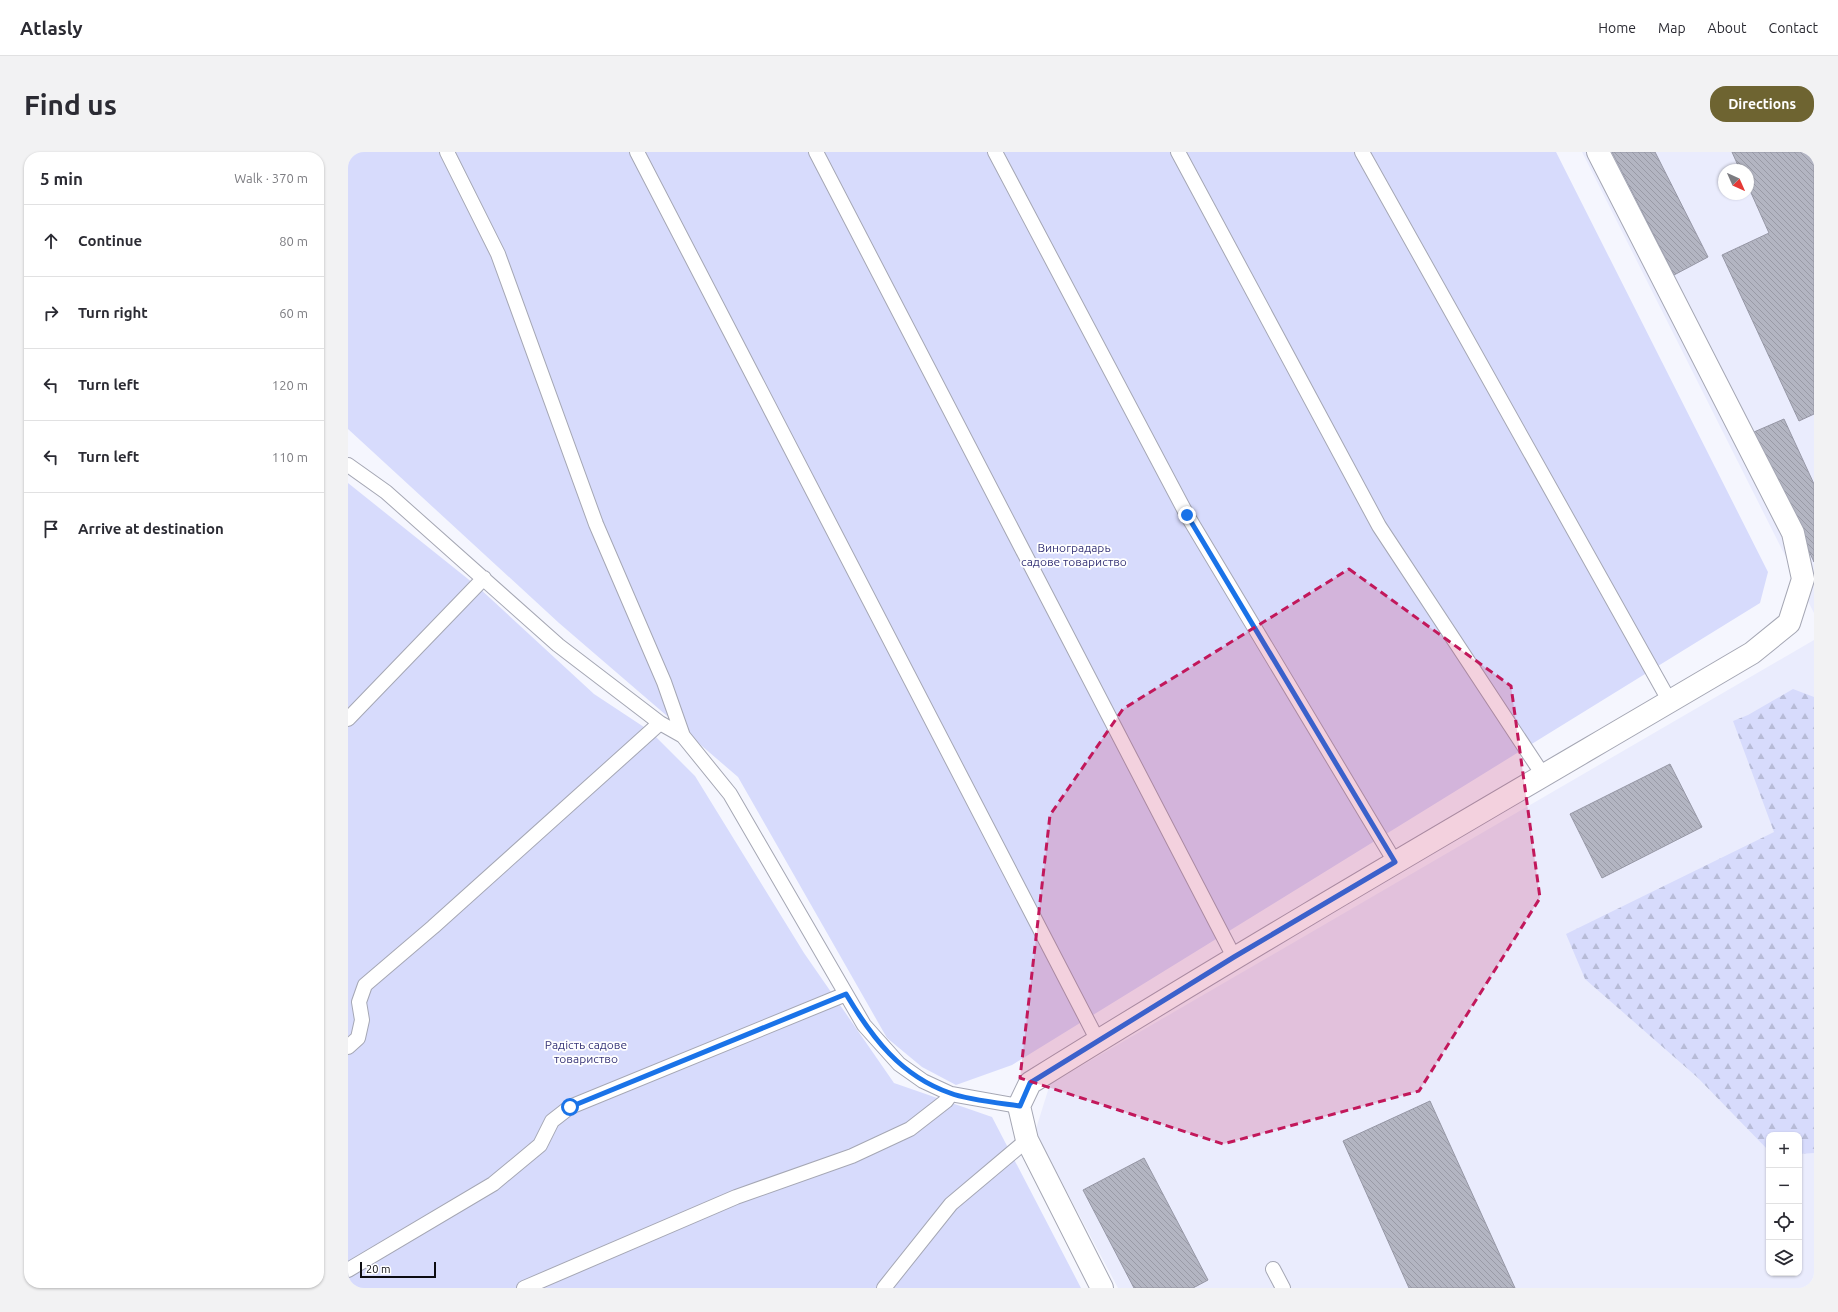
<!DOCTYPE html>
<html lang="en">
<head>
<meta charset="utf-8">
<style>
  :root { --surface:#fff; --page:#f2f2f3; --text:#2b2b33; --muted:#7c7c81; --line:#e1e1e2; --accent:#6e6431 }
  body { margin:0; font-family:Ubuntu,sans-serif; background:var(--page); color:var(--text) }
  .controls { position:absolute; right:12px; bottom:12px; display:grid; overflow:hidden; border-radius:8px; box-shadow:0 1px 3px #0004 }
  .controls button { width:36px; height:36px; display:grid; place-items:center; padding:0; border:0; border-bottom:1px solid var(--line); background:var(--surface); color:var(--text); font:20px sans-serif }
  .compass { position:absolute; left:1370px; top:12px; width:36px; height:36px; border-radius:50%; background:var(--surface); box-shadow:0 1px 3px #0004; rotate:135deg }
  .scale { position:absolute; left:12px; bottom:10px; width:76px; box-sizing:border-box; padding-left:4px; border:2px solid #0c0c11; border-top:0; font-size:11px; line-height:14px; white-space:nowrap; color:#0c0c11; -webkit-text-stroke:3px #fff; paint-order:stroke }
  .stop { position:absolute; width:12px; height:12px; margin:-9px; border:3px solid #1a73e8; border-radius:50%; background:#fff }
  .stop.end { background:#1a73e8; border-color:#fff; box-shadow:0 1px 4px #0008 }
  .list { margin:0; padding:0; list-style:none }
  h2 { display:flex; justify-content:space-between; align-items:center; height:52px; margin:0; padding:0 16px; font-size:17px }
  h2 small { font-size:13px; font-weight:400; color:var(--muted) }
  .list li { display:grid; grid-template-columns:26px 1fr auto; gap:12px; align-items:center; box-sizing:border-box; height:72px; padding:0 16px; border-top:1px solid var(--line) }
  .list b { display:block; font-size:15px; white-space:nowrap }
  .list em { font-size:13px; font-style:normal; color:var(--muted) }
  .icon { flex:none; width:22px; height:22px; fill:none; stroke:currentColor; stroke-width:2; stroke-linecap:round; stroke-linejoin:round }
  .map { position:relative; flex:none; width:1466px; height:1136px; overflow:hidden; border-radius:16px }
  header { display:flex; align-items:center; gap:24px; box-sizing:border-box; height:56px; padding:0 20px; background:var(--surface); border-bottom:1px solid var(--line) }
  header strong { font-size:19px }
  nav { display:flex; gap:22px; margin-inline-start:auto; font-size:14px }
  .intro { display:flex; align-items:center; justify-content:space-between; box-sizing:border-box; height:96px; padding:0 24px }
  h1 { margin:0; font-size:28px }
  .button { padding:10px 18px; border-radius:16px; background:var(--accent); color:#fff; font-size:14px; font-weight:700 }
  main { display:flex; gap:24px; padding:0 24px }
  aside { flex:1; background:var(--surface); border-radius:16px; box-shadow:0 1px 3px #0004 }
  .map>svg:first-child { display:block }
</style>
</head>
<body>
<header>
<strong>Atlasly</strong>
<nav><a>Home</a><a>Map</a><a>About</a><a>Contact</a></nav>
</header>
<div class="intro"><h1>Find us</h1><a class="button">Directions</a></div>
<main>
<aside>
<h2>5 min<small>Walk · 370 m</small></h2>
<ul class="list">
<li><svg class="icon" aria-label="ahead" viewBox="0 0 24 24"><path d="M12 20V5M6 11l6-6 6 6"/></svg><div><b>Continue</b></div><em>80 m</em></li>
<li><svg class="icon" aria-label="right" viewBox="0 0 24 24"><path d="M7 20v-9h11M14 6l5 5-5 5"/></svg><div><b>Turn right</b></div><em>60 m</em></li>
<li><svg class="icon" aria-label="left" viewBox="0 0 24 24"><path d="M17 20v-9H6M10 6l-5 5 5 5"/></svg><div><b>Turn left</b></div><em>120 m</em></li>
<li><svg class="icon" aria-label="left" viewBox="0 0 24 24"><path d="M17 20v-9H6M10 6l-5 5 5 5"/></svg><div><b>Turn left</b></div><em>110 m</em></li>
<li><svg class="icon" aria-label="arrive" viewBox="0 0 24 24"><path d="M6 21V4h12l-3 4 3 4H6"/></svg><div><b>Arrive at destination</b></div></li>
</ul>
</aside>
<div class="map">
<svg width="1466" height="1136" viewBox="0 0 1466 1136">
  <defs>
    <pattern id="forest-firs" width="22" height="20" patternUnits="userSpaceOnUse"><rect width="22" height="20" fill="#d7dbfc"/><path d="M5 1l3.5 6h-7zM16 11l3.5 6h-7z" fill="#b7bbd7"/></pattern>
    <pattern id="building-back-hatch" width="6" height="6" patternUnits="userSpaceOnUse"><rect width="6" height="6" fill="#b3b5c2"/><path d="M-1 5l2 2M0 0l6 6M5-1l2 2" fill="none" stroke="#999aa6"/></pattern>
  </defs>
  <rect width="100%" height="100%" fill="#f5f6fe"/>
  <path fill="#eaecfd" fill-rule="evenodd" d="M1234 0H1466V461ZM1376 18H1400V42H1376Z
    M1466 488V1136H770L687 980 702 932ZM1421 983H1451V1121H1421Z"/>
  <path fill="url(#forest-firs)" d="M1445 537 1466 545V1001L1451 1002V983H1421V999L1349 925 1237 827 1218 782 1426 680 1385 569 1400 563Z"/>
  <path fill="#d7dbfc" d="M0 0H1208L1420 420 1412 451 664 913 608 933 574 915 539 886 390 625 211 471 0 277Z
    M0 331 130 435 246 542 302 579 347 624 456 801 546 931 644 965 733 1136H0Z"/>
  <path fill="url(#building-back-hatch)" stroke="#9697a5" d="M1264 0H1307L1360 105 1326 123Z
    M1384 0H1466V262L1451 269 1374 103 1421 81 1400 34V18H1392Z
    M1436 267 1466 332V410L1406 280Z
    M1322 612 1354 675 1254 726 1222 662Z
    M1082 949 1167 1136H1061L995 989Z
    M796 1006 860 1128 845 1136H786L735 1038Z"/>
  <g fill="none" stroke-linecap="round" stroke-linejoin="round">
    <defs>
      <path id="lane" d="M99 0 150 102 248 372 316 530 335 584 382 642 516 873 551 912 575 929 603 942 671 954
        M289 0 750 889
        M468 0 886 805
        M647 0 839 363 1047 710
        M830 0 1031 374 1195 623
        M1014 0 1322 550
        M0 313 38 340 210 493 312 571 335 584
        M0 567 136 426
        M0 895 10 886 14 868 11 850 17 833 85 775 312 571
        M925 1117 935 1136
        M0 1118 145 1032 192 993 204 969 222 955 498 842
        M176 1136 388 1045 504 1004 562 977 598 949 603 942
        M536 1136 603 1052 679 988"/>
      <path id="street" d="M754 1136 679 988 671 954 682 931C920 783 1163 643 1404 501L1441 471 1455 427 1445 381 1250 0"/>
    </defs>
    <use href="#lane" stroke="#a5a7b4" stroke-width="16"/>
    <use href="#street" stroke="#a5a7b4" stroke-width="24"/>
    <use href="#lane" stroke="#fff" stroke-width="14"/>
    <use href="#street" stroke="#fff" stroke-width="22"/>
  </g>
  <g fill="none" stroke-linecap="round" stroke-linejoin="round">
    <path stroke="#1a73e8" stroke-width="5" d="M222 955 498 842C524 886 553 924 602 941 620 948 651 951 672 954L682 931 886 805 1047 710 839 363"/>
  </g>
  <path fill="#c2185b" fill-opacity="0.2" stroke="#c2185b" stroke-width="3" stroke-dasharray="8 5" stroke-linejoin="round" d="M1001 417 1163 534 1192 746 1071 939 875 992 672 926 702 663 775 557Z"/>
  <g text-anchor="middle" dominant-baseline="central" stroke-width="3.5" stroke-linejoin="round" paint-order="stroke">
    <g font-size="12" fill="#383679" stroke="#fff">
      <text x="726" y="395">Виноградарь<tspan x="726" dy="14">садове товариство</tspan></text>
      <text x="238" y="892">Радість садове<tspan x="238" dy="14">товариство</tspan></text>
    </g>
  </g>
</svg>
<div class="controls">
<button>+</button>
<button>−</button>
<button><svg class="icon" aria-label="locate" viewBox="0 0 24 24"><circle cx="12" cy="12" r="6"/><path d="M12 2v4M12 18v4M2 12h4M18 12h4"/></svg></button>
<button><svg class="icon" aria-label="layers" viewBox="0 0 24 24"><path d="M12 4l9 5-9 5-9-5zM3 14l9 5 9-5"/></svg></button>
</div>
<svg class="compass" viewBox="-18 -18 36 36"><path d="M0-13l5 13h-10z" fill="#e53935"/><path d="M0 13l5-13h-10z" fill="#7c7c81"/></svg>
<div class="scale">20 m</div>
<div class="stop" style="left:222px;top:955px"></div>
<div class="stop end" style="left:839px;top:363px"></div>
</div>
</main>
</body>
</html>
